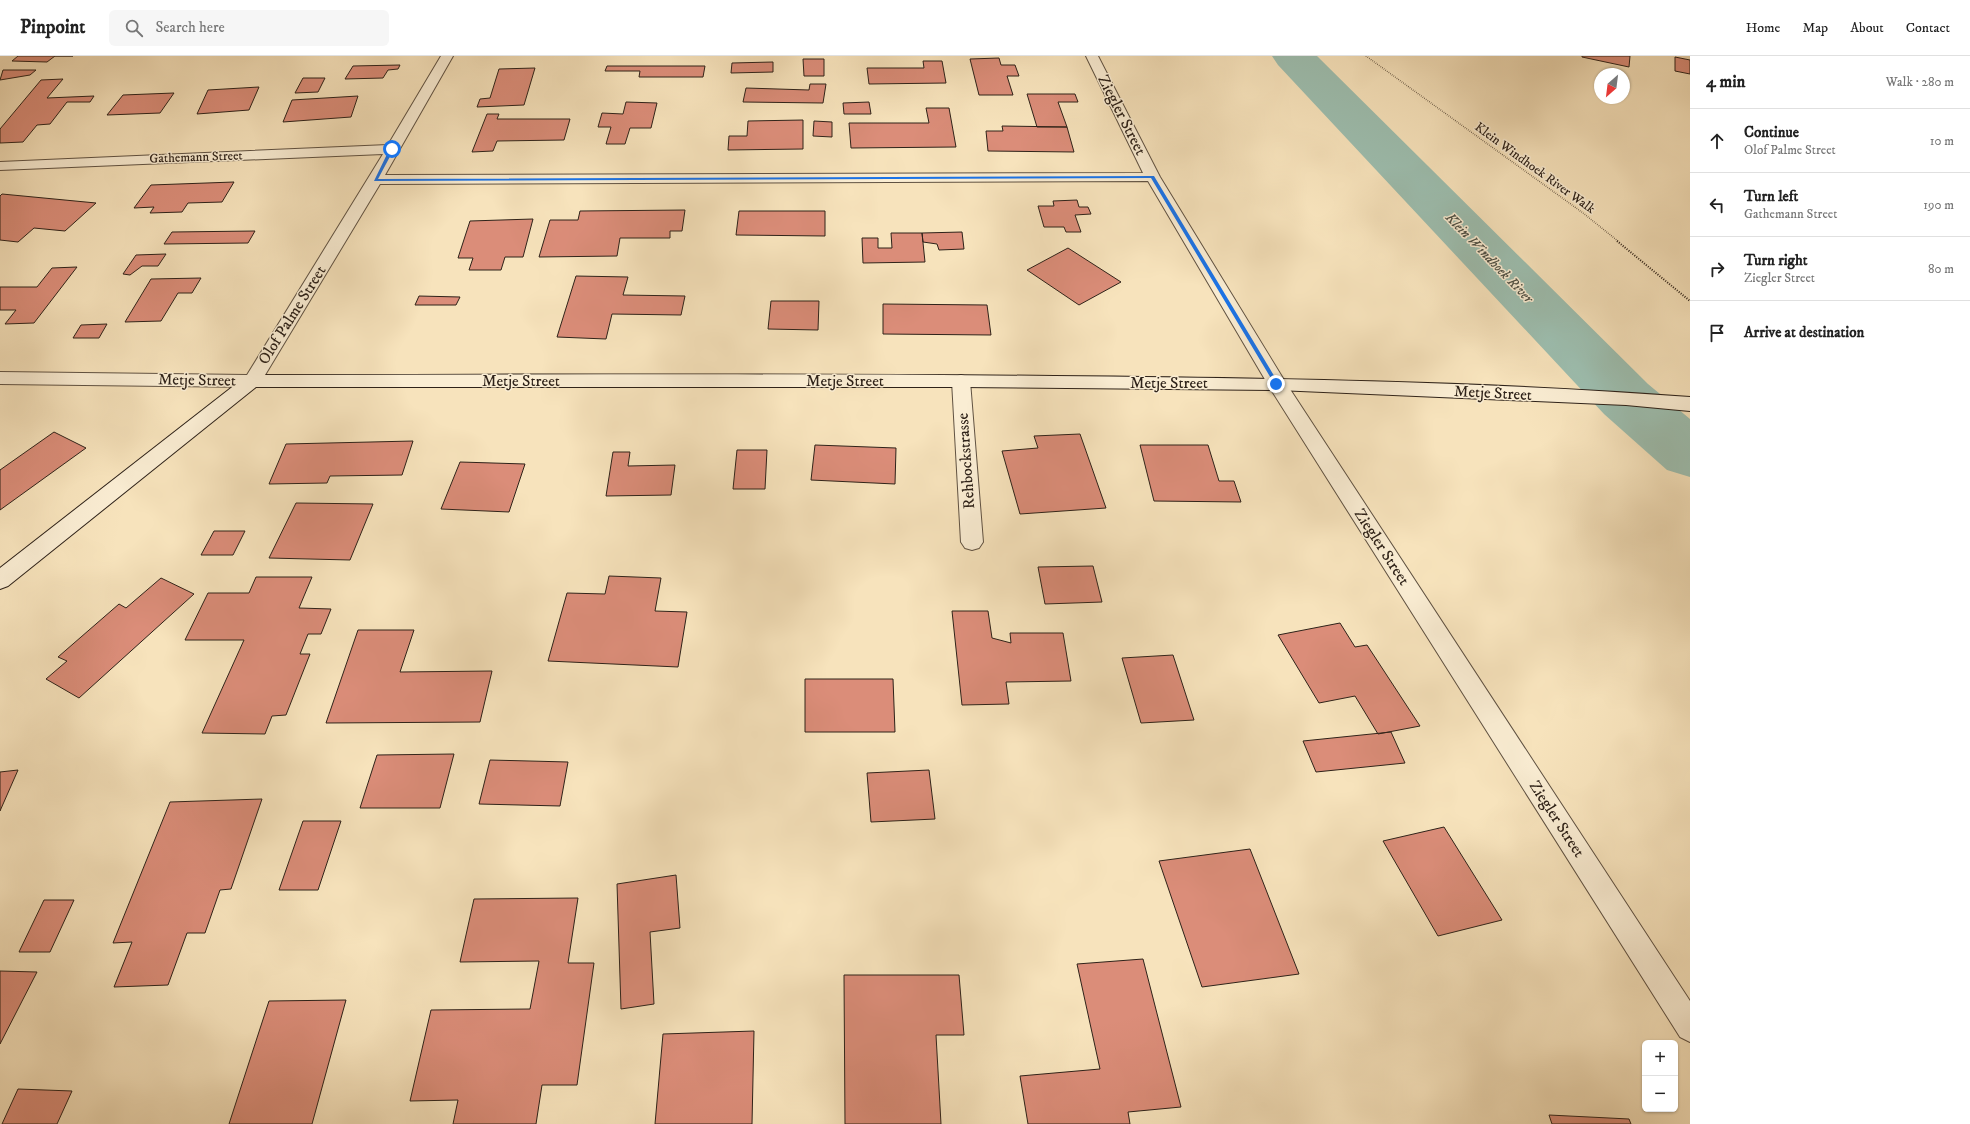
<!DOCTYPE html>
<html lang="en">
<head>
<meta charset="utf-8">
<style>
  :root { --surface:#fff; --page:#f6f6f6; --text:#222; --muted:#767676; --line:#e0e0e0 }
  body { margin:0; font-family:"IM FELL DW Pica",serif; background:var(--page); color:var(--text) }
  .controls { position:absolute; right:12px; bottom:12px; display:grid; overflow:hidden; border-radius:6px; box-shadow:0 1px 3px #0004 }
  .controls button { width:36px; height:36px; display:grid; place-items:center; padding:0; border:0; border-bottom:1px solid var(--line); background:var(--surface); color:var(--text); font:20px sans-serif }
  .compass { position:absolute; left:1594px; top:12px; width:36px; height:36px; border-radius:50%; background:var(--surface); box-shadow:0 1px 3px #0004; rotate:208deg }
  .stop { position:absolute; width:12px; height:12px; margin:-9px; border:3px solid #1a73e8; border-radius:50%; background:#fff }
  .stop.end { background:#1a73e8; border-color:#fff; box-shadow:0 1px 4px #0008 }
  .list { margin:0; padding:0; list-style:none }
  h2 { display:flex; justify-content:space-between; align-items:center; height:52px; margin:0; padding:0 16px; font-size:17px }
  h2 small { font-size:13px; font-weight:400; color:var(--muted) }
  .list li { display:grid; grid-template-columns:26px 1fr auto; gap:12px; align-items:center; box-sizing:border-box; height:64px; padding:0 16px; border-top:1px solid var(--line) }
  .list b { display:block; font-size:15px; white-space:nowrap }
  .list p { margin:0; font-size:13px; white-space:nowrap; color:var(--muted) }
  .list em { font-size:13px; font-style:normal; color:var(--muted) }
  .icon { flex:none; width:22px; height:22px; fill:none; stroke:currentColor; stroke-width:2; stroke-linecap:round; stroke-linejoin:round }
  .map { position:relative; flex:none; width:1690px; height:1068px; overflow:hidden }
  header { display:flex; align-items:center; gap:24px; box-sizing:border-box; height:56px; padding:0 20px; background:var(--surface); border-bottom:1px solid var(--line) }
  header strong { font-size:19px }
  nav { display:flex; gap:22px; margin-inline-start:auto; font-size:14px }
  .search { width:280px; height:36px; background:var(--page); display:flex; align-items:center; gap:10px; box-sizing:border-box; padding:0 14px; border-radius:6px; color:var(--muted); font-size:15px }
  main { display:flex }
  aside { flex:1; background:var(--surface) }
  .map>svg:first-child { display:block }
</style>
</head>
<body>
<header>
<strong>Pinpoint</strong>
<div class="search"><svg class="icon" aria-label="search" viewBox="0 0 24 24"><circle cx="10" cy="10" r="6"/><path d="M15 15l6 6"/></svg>Search here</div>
<nav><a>Home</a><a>Map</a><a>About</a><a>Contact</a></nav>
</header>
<main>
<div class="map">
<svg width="1690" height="1068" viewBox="0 0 1690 1068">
  <rect width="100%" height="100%" fill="#f7e3bc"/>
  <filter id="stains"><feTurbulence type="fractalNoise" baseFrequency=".005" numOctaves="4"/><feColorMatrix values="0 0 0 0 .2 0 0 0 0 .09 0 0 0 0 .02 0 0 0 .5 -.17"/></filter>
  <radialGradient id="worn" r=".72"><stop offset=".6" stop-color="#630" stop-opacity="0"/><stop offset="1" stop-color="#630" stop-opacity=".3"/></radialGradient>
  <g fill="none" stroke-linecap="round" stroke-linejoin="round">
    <path fill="#9dbeaf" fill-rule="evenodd" d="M1272 0H1317L1648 328 1690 363V421L1667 414 1604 358 1278 9Z"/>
  </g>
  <path fill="#db8d79" stroke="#2e2219" d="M18 0H73H55L47 6 12 5Z
    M1582 0H1630L1629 11 1582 1Z
    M1675 1 1690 4V18L1675 15Z
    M999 2 1001 9H1015L1019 20H1007L1013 39H979L970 3Z
    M803 3H824V20H804Z
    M923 5H942L946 27 869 28 867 12H924Z
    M773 6V16L731 17 732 7Z
    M400 9 398 13 388 14 383 22 345 23 353 10Z
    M607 10H705L703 21H639L640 15H605Z
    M535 12 524 49 477 51 480 43 490 42 499 13Z
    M3 14H36L30 19 0 24Z
    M303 22H325L318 36 295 37Z
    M63 23 47 42 94 40 90 46H67L50 68 37 69 23 86 0 87V73L41 24Z
    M810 28H826L823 47 743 46 746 32 809 34Z
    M259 31 249 54 197 58 208 34Z
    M174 37 160 57 107 59 123 39Z
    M1027 38H1075L1078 46H1058L1067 71H1037Z
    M358 40 351 61 283 66 292 44Z
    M626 46 657 47 651 72H630L625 88H606L611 71H598L602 57 623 58Z
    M869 46 871 58H844L843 47Z
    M926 52H949L956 91 851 92 849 67H929Z
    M487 58H499L497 63H570L564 84 497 85 493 95 472 96Z
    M803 64V93L728 94 729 80H747L748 65Z
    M814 65 832 66V81L813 80Z
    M1002 70 1067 71 1074 96 988 95 986 75H1003Z
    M234 126 222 146 188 147 182 156 150 157 154 151 134 152 151 129Z
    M2 138 96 147 65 175 34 172 18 186 0 184V140Z
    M1077 144 1079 151H1088L1091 158 1075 159 1081 176H1066L1064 171H1044L1038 150H1054L1053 145Z
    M685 154 682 175H670V182H620L617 200 539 201 550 164H578L580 155Z
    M739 155H825V180L736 179Z
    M533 163 523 201H505L501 214H469L473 202H458L470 165Z
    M255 175 248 187 164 188 172 176Z
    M962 176 964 193 939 194 937 188 923 186 922 177Z
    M891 177H922L925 206 863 207 862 182H878V192H892Z
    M1068 192 1121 226 1079 249 1027 214Z
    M166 198 158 210H142L130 219 123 218 136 199Z
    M77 211 34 267 5 268 16 254H0V231H37L52 212Z
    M576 220 628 221 623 239 685 240 681 259 612 258 606 283 557 281Z
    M201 222 192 237H178L161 265 125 266 151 223Z
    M419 240 460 241 456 249H415Z
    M771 245H819L818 274 768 273Z
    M883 248 987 249 991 279 883 278Z
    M107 268 99 282H73L81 269Z
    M54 376 86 392 0 454V414Z
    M1080 378 1106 452 1020 458 1002 395 1038 392 1034 380Z
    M413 385 402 419 330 420 327 427 269 428 286 388Z
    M815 389 896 392 895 428 811 424Z
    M1140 389H1208L1219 425H1234L1241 446 1154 445Z
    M737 394H767L765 433H733Z
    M613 396H630L628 410 675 409 671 439 606 440Z
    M460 406 525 408 509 456 441 453Z
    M296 447 373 448 350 504 269 502Z
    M214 475H245L233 499H201Z
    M1093 510 1102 546 1045 548 1038 511Z
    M609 520 661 522 655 555 687 556 678 611 548 605 567 537 605 538Z
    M256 521H312L299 552 331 553 321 578H308L300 598H310L286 659 272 660 265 678 202 677 244 584H185L208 537H249Z
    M161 522 194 538 79 642 46 623 67 605 58 601 119 548 126 552Z
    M952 555H988L992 582 1011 587 1010 577H1063L1071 625 1006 626 1009 648 962 649Z
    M1340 567 1355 591 1367 589 1420 670 1378 678 1355 640 1319 647 1278 579Z
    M358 574H414L400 616 492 615 480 666 326 667Z
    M1173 599 1194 664 1141 667 1122 602Z
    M805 623H893L895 676H805Z
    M1391 676 1405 707 1316 716 1303 685Z
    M454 698 440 752H360L377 699Z
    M490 704 568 706 560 750 479 748Z
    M18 714 0 755V716Z
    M929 714 935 763 871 766 867 717Z
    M262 743 231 833 220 834 205 877H187L168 929 114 931 132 886 113 887 170 746Z
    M303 765H341L318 834H279Z
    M1444 771 1502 864 1438 880 1383 785Z
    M1250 793 1299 918 1202 931 1159 805Z
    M676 819 680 872 650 876 654 948 621 953 617 828Z
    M578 842 568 907H594L577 1029H542L536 1068H453L458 1044 410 1045 431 954 530 953 539 905 460 906 474 843Z
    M44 844H74L50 896H19Z
    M1143 903 1181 1051 1128 1056 1130 1068H1028L1020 1020 1100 1013 1077 908Z
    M0 915 37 916 0 988Z
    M844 919H959L964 979H936L941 1068H845Z
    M346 944 312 1068H229L269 945Z
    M754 975 752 1068H655L663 978Z
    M18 1033 72 1035 57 1068H2Z
    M1549 1059 1629 1063 1631 1068H1552Z"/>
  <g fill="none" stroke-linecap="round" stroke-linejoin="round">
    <defs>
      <path id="street" d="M441 0H453L385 119 1143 117 1086 0H1098L1160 121 1284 324 1690 945V986L1680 981 1270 332 1148 125 380 128 259 329 252 331 0 328V316L247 319 383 98 0 114V106L388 89Z
        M961 319 968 321 970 325 983 486 979 492 972 494 965 492 961 486 952 325 954 321Z"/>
      <path id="secondary" d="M252 319C519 319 787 317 1054 320 1266 322 1479 325 1690 341V355L1626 349 1277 334 961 331H256L8 530 0 533V512L245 321Z"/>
    </defs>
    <use href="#street" stroke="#605242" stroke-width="2"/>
    <use href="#secondary" stroke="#2e2219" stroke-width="2"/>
    <path stroke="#2e2219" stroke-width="1.5" stroke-dasharray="0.5 1.5" stroke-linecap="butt" d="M1366 0 1583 157 1619 186"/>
    <path stroke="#2e2219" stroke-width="2" stroke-dasharray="1 1.5" stroke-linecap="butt" d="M1617 185 1690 245"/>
    <use href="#street" fill="#faedd3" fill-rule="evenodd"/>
    <use href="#secondary" fill="#faedd3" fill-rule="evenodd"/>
  </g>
  <path fill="#1a73e8" d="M390 92 394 93 378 123 1154 120 1279 328 1275 329 1151 122 374 125Z"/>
  <g text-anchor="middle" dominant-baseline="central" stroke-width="3" stroke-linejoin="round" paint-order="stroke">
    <g font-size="13" fill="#2e2219" stroke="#faedd3">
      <text transform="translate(196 101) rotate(-2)">Gathemann Street</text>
      <text transform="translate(1535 112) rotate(36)">Klein Windhoek River Walk</text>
    </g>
    <g font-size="14" font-style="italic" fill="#4f5146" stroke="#faedd3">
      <text transform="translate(1489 202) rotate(46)">Klein Windhoek River</text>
    </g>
    <g font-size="16" fill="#2e2219" stroke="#faedd3">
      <text transform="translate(1122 59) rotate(63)">Ziegler Street</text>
      <text transform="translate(292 259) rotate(-58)">Olof Palme Street</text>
      <text transform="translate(197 324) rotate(1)">Metje Street</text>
      <text x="521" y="325">Metje Street</text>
      <text x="845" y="325">Metje Street</text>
      <text x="1169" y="327">Metje Street</text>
      <text transform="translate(1493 337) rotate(3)">Metje Street</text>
      <text transform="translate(966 405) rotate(-94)">Rehbockstrasse</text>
      <text transform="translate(1382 491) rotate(57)">Ziegler Street</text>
      <text transform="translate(1557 763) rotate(57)">Ziegler Street</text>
    </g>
  </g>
  <rect width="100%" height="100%" filter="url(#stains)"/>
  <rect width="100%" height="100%" fill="url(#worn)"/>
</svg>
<div class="controls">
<button>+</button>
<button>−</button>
</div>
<svg class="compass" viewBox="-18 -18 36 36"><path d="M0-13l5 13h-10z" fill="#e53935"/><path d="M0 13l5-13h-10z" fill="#767676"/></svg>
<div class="stop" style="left:392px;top:93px"></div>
<div class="stop end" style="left:1276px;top:328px"></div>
</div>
<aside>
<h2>4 min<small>Walk · 280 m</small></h2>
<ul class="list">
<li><svg class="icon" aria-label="ahead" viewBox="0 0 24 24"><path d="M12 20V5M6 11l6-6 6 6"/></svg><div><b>Continue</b><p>Olof Palme Street</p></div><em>10 m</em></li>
<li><svg class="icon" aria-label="left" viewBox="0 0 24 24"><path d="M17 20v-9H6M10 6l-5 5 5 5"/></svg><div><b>Turn left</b><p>Gathemann Street</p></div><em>190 m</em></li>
<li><svg class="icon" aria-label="right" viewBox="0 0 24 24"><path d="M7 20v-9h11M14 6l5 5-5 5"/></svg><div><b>Turn right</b><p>Ziegler Street</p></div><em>80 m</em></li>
<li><svg class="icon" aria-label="arrive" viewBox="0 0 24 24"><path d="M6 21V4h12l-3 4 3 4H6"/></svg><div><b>Arrive at destination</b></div></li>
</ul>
</aside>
</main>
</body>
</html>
